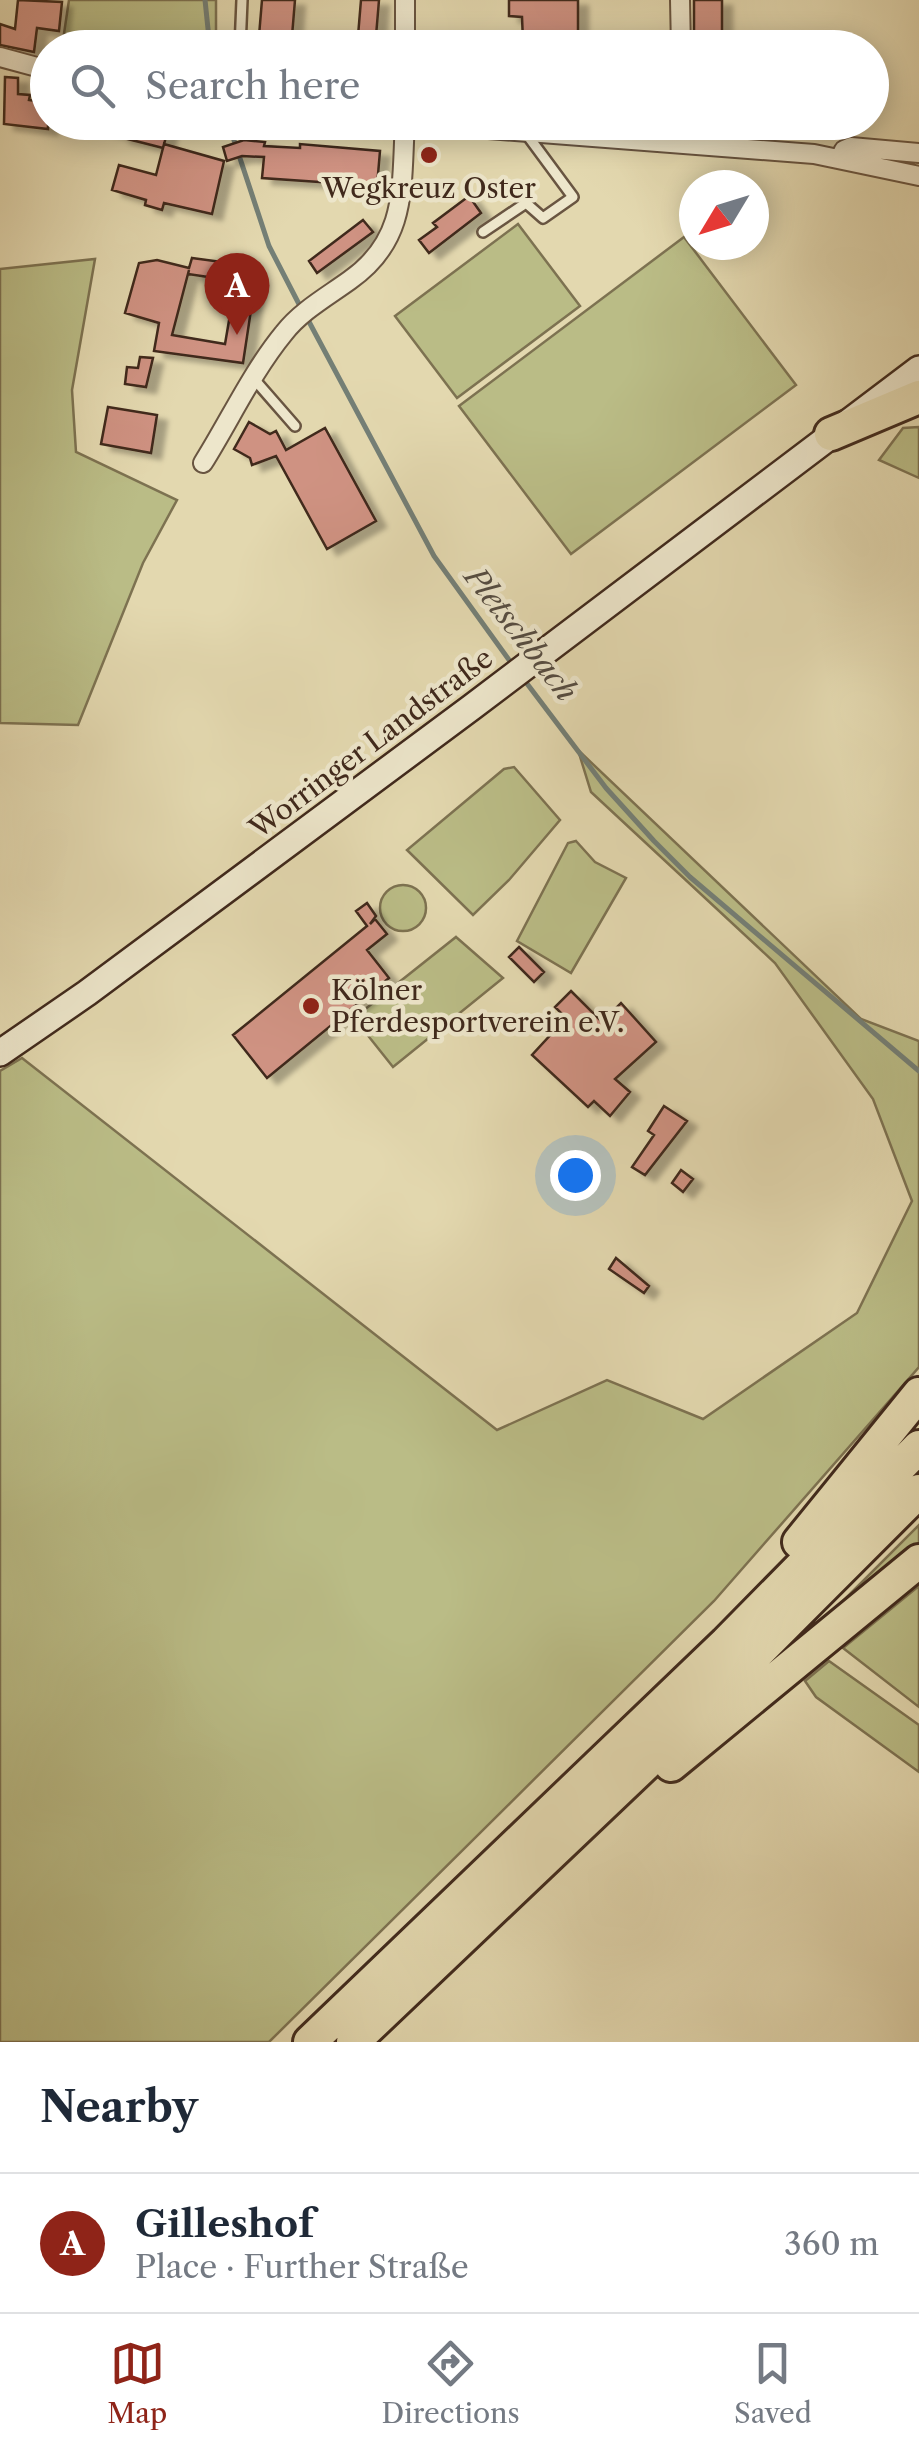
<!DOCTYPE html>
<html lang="en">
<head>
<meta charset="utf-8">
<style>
  :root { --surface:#fff; --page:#f6f6f7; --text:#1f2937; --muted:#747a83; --line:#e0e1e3; --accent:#8f2418 }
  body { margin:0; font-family:"Libre Caslon Text",serif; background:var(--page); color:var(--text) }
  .compass { position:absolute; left:679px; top:170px; width:90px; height:90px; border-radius:50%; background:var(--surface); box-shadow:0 5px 25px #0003; rotate:232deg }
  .you { position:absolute; left:575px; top:1175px; width:35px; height:35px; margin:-25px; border:8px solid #fff; border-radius:50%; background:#1a73e8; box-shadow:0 0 0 15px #1a73e833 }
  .badge { display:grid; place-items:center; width:65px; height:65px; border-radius:50%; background:var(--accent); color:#fff; font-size:32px; font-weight:700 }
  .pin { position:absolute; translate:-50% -82px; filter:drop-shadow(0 2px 5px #0008) }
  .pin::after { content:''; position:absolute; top:52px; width:35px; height:30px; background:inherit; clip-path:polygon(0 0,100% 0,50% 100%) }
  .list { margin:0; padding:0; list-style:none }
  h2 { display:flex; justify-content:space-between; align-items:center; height:130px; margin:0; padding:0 40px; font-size:42px }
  h2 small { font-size:32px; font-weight:400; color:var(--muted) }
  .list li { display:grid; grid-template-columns:65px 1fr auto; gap:30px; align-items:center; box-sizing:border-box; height:140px; padding:0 40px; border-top:2px solid var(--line) }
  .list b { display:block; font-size:38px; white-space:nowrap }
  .list p { margin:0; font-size:32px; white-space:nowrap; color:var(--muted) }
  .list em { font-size:32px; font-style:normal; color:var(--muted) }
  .icon { flex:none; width:55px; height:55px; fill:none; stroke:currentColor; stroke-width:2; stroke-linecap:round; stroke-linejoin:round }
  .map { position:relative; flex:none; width:919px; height:2042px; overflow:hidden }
  .search { position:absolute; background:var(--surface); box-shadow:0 5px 25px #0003; left:30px; right:30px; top:30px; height:110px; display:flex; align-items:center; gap:25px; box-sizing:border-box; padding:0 35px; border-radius:55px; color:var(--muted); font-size:38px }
  .sheet { height:270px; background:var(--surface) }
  nav { display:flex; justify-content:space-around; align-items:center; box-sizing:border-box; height:140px; border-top:2px solid var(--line); background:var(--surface); font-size:28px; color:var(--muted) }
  nav a { display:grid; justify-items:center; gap:5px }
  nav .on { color:var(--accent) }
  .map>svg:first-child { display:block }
</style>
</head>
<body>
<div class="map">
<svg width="919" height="2042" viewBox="0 0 919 2042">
  <defs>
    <filter id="shadow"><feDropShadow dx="10" dy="6" stdDeviation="2.5" flood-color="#0004"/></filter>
  </defs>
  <rect width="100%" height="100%" fill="#e3d8af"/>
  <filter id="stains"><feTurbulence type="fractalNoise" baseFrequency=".002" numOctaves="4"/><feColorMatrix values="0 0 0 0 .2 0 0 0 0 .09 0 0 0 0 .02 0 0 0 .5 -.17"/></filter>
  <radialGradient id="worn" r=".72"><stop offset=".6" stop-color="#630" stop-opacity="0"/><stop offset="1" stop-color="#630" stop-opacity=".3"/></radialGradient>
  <path fill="#babc86" stroke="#7d7251" stroke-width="2.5" d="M69 0H216V47H62Z
    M518 224 580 306 457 398 395 316Z
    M684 237 796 385 571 554 459 406Z
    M95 259 72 390 76 452 177 500 143 563 78 725 0 723V269Z
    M919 427V478L879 460 903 428Z
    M578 750 861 1019 919 1041V1367L714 1601 269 2042H0V1071L22 1058 497 1430 607 1380 703 1419 857 1313 912 1201 873 1099 775 963 591 792Z
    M514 767 560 820 509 880 473 915 407 850 504 769Z
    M576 841 595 862 626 878 571 973 517 941 568 843Z
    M380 908a23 23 0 1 1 46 0a23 23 0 1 1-46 0Z
    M456 937 503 978 393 1067 354 1018Z
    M919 1525V1543L816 1628Z
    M919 1586V1707L843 1648Z
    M829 1661 919 1725V1772L816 1697 805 1681Z"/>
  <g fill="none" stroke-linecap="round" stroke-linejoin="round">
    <path stroke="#747f76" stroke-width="5" d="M205 0 210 48
      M228 122 269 246 301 308
      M307 318 434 556 512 664
      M522 677 606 788 654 841 690 877 919 1071"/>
  </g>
  <path fill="#cf9282" stroke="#40291c" stroke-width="2.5" fill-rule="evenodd" filter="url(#shadow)" d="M18 0 62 2 59 31 37 28 34 52 0 45V24L15 29Z
    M262 0H295L291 48H258Z
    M361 0H379L375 48H357Z
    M509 0H578V35H552V42L523 41 522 17 509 16Z
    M694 0H722V48L694 44Z
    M5 77 18 78V94L30 95 29 100 48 103V129L4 124Z
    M96 122H170L163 148 120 137 121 134 95 127Z
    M244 140 265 142 264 146 300 148V144L380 151 377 186 262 178 264 157 242 156 227 161 223 147Z
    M164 144 224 161 212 214 164 203 162 210 145 205 146 200 112 190 119 165 156 175Z
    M469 196 481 213 429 253 419 240 437 227 433 223Z
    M363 220 373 232 317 273 309 261Z
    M192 258 237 264 236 275 256 277 243 363 154 351 159 323 125 313 139 263 157 260 189 268ZM189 270 188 274 235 281 236 275 231 309 225 344 172 335Z
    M140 357 153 358 146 387 125 384 127 367 138 368Z
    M108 407 157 415 151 453 101 444Z
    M249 422 270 434 276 431 286 450 325 428 376 521 327 549 276 456 252 465 250 458 234 449Z
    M367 903 376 916 370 924 375 919 387 934 367 950 389 978 267 1078 233 1035 367 926 356 911Z
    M519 947 544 972 534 982 509 957Z
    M571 991 602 1022 621 1003 656 1042 615 1079 630 1092 610 1116 594 1101 588 1107 532 1055 566 1018 555 1007Z
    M664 1106 687 1121 645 1175 632 1167 654 1135 648 1131Z
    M681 1170 693 1179 683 1192 672 1183Z
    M616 1258 649 1286 644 1293 609 1269Z"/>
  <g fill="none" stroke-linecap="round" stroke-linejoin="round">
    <defs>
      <path id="lane" d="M240 48 242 0
        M483 232 526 203 543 218 573 197 525 132
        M254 379 295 426"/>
      <path id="street" d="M405 0V48
        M680 0 681 48
        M0 57 48 70
        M398 122 814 154 919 176
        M681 122V143
        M840 159 844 150 851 147 919 153
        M203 463C230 420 252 372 284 333 301 311 328 296 350 280 408 239 401 187 405 122"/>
      <path id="secondary" d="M0 1053 87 993 472 707 919 369"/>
      <path id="highway" d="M831 434 919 397
        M799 1542 919 1394
        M671 1765 919 1561
        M310 2042 726 1643 919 1447
        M353 2042 656 1754 919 1491"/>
    </defs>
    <use href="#lane" stroke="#695541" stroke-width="14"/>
    <use href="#street" stroke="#695541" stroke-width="22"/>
    <use href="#secondary" stroke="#40291c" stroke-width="30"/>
    <use href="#highway" stroke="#40291c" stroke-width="38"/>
    <use href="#lane" stroke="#ede6cb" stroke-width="9"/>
    <use href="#street" stroke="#ede6cb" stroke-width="18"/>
    <use href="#secondary" stroke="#ede6cb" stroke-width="25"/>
    <use href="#highway" stroke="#e3d8af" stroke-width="32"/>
  </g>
  <g fill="#8f2418" stroke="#ede6cb" stroke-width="4">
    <circle cx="429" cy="155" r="10"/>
    <circle cx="311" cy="1006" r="10"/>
  </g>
  <g text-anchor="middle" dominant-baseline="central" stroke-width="9" stroke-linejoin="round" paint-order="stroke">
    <g font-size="28" fill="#40291c" stroke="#ede6cb">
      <text x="429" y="188">Wegkreuz Oster</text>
      <text x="331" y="990" text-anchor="start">Kölner<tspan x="331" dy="32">Pferdesportverein e.V.</tspan></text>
    </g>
    <g font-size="28" fill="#40291c" stroke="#ede6cb">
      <text transform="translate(371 743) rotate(-37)">Worringer Landstraße</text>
    </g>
    <g font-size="30" font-style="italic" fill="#564d42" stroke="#ede6cb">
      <text transform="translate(521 634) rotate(52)">Pletschbach</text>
    </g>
  </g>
  <rect width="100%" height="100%" filter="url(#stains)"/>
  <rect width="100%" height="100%" fill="url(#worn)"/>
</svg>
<svg class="compass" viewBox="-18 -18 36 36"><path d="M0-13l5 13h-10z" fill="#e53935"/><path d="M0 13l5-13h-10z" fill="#747a83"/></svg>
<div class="you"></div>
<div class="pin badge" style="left:237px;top:335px">A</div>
<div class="search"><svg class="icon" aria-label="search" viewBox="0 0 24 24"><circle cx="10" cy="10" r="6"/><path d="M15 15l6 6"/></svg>Search here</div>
</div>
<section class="sheet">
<h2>Nearby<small></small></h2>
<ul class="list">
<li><span class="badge">A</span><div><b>Gilleshof</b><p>Place · Further Straße</p></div><em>360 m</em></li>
</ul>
</section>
<nav>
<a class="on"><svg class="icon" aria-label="map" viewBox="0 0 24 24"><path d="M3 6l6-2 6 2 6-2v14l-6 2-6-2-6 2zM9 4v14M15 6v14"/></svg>Map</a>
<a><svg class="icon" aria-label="directions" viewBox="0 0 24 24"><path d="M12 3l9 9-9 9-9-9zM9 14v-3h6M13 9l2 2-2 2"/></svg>Directions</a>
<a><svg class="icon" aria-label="saved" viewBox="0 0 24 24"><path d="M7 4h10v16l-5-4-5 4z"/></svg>Saved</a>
</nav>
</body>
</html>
